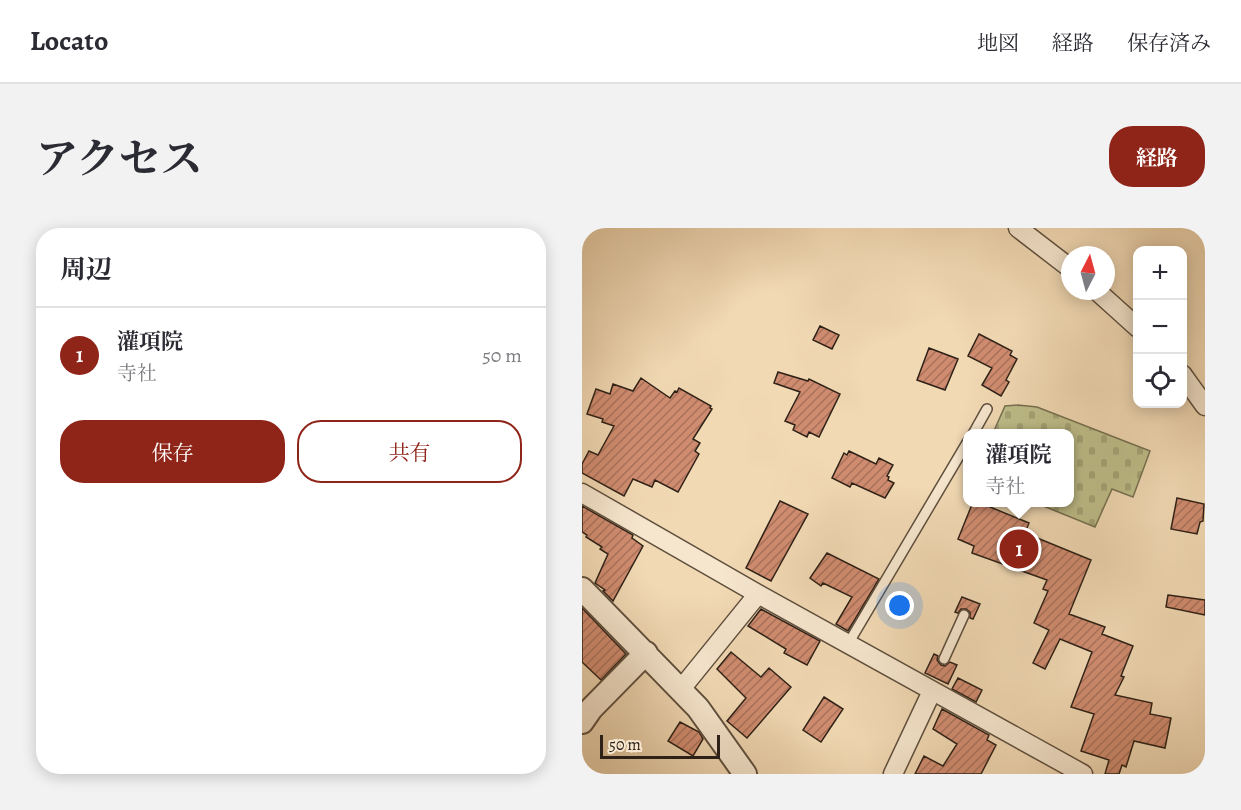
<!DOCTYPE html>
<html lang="ja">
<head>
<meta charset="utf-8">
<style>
  :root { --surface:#fff; --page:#f2f2f3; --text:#2b2b33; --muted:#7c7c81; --line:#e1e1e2; --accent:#8f2418 }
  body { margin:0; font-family:Alegreya,"Noto Serif JP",serif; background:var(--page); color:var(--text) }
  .controls { position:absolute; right:18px; top:18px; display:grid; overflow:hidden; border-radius:12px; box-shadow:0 3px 15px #0003 }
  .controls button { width:54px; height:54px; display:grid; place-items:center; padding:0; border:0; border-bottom:2px solid var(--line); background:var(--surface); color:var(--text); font:30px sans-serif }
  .compass { position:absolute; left:479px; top:18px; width:54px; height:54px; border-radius:50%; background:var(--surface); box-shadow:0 3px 15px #0003; rotate:6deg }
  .scale { position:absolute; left:18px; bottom:15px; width:120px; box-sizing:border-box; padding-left:6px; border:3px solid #2e2117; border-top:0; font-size:16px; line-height:21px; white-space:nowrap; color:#2e2117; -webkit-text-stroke:4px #f6e6ce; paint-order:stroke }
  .you { position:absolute; left:318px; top:378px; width:21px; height:21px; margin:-15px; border:4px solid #fff; border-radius:50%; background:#1a73e8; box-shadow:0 0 0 9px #1a73e833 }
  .badge { display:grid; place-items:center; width:39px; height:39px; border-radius:50%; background:var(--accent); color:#fff; font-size:20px; font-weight:700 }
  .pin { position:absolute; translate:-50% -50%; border:3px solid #fff; box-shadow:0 2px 6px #0006 }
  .popup { position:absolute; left:381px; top:201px; width:111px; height:78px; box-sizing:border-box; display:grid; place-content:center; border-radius:12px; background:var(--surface); filter:drop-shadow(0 2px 4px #0005); font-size:20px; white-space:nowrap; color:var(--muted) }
  .popup b { font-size:22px; color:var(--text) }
  .popup::after { content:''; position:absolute; left:50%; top:100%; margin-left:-12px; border:12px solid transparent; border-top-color:var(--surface) }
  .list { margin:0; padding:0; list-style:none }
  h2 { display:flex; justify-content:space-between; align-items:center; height:78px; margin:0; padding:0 24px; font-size:26px }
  h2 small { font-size:20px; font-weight:400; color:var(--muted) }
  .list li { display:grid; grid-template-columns:39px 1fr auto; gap:18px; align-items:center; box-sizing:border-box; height:96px; padding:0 24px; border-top:2px solid var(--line) }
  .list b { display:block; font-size:22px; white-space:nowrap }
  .list p { margin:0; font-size:20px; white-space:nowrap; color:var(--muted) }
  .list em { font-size:20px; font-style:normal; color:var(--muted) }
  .actions { display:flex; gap:12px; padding:18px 24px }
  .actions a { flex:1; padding:14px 0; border:2px solid var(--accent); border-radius:24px; text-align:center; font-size:21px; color:var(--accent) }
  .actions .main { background:var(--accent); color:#fff }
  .icon { flex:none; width:33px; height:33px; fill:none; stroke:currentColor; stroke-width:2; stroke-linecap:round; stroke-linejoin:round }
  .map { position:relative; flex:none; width:623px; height:546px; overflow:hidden; border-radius:24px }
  header { display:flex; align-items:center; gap:36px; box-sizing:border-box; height:84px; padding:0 30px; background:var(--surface); border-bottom:2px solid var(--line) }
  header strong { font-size:28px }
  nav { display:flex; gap:33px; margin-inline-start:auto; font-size:21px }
  .intro { display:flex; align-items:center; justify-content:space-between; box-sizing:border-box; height:144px; padding:0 36px }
  h1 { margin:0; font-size:42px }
  .button { padding:15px 27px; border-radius:24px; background:var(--accent); color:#fff; font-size:21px; font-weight:700 }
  main { display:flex; gap:36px; padding:0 36px }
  aside { flex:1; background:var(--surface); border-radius:24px; box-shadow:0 3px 15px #0003 }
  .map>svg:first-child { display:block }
</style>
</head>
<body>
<header>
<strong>Locato</strong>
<nav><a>地図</a><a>経路</a><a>保存済み</a></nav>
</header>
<div class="intro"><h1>アクセス</h1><a class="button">経路</a></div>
<main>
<aside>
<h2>周辺<small></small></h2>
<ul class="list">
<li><span class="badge">1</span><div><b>灌項院</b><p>寺社</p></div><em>50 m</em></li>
</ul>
<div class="actions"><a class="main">保存</a><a>共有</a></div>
</aside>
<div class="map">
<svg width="623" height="546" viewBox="0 0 623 546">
  <defs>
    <pattern id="cemetery-stones" width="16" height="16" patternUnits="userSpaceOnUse" patternTransform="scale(1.5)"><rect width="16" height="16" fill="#bebe8a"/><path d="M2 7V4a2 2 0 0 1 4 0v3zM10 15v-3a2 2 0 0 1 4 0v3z" fill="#a4a376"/></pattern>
    <pattern id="building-hatch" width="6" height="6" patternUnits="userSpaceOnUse" patternTransform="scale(1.5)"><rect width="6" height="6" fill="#d08c70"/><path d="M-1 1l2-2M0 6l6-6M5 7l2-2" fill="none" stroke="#a9725b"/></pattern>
  </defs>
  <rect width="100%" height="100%" fill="#f1d9b4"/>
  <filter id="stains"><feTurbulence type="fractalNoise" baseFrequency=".00333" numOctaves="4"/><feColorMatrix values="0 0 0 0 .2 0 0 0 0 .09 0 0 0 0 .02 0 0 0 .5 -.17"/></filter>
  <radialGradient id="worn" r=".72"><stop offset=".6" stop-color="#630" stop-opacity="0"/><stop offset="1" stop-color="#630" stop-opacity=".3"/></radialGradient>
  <path fill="url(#cemetery-stones)" stroke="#767050" stroke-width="1.5" d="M436 177 455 179 568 223 551 269 530 261 513 299 454 275 488 274V206L411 205 423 178Z"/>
  <path fill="url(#building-hatch)" stroke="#2e2117" stroke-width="1.5" d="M238 98 257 107 250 121 231 112Z
    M397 106 430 123 428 127 435 131 424 152 427 154 419 168 400 157 410 140 386 128Z
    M347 120 376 131 363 162 335 152Z
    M196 144 226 153 227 151 258 166 237 209 227 204 225 209 211 202 213 197 203 193 218 164 192 155Z
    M59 150 88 170 93 163 95 164 97 160 129 178 128 180 130 181 111 211 118 215 113 223 117 226 96 264 73 252 70 259 51 251 42 268 0 245V236L7 223 16 227 32 198 20 194 21 191 5 186 14 161 28 166 31 156 51 163Z
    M267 223 294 236 297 230 311 237 305 248 307 249 306 252 312 255 303 270 270 255 268 259 250 250 262 225 265 227Z
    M595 270 622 276 621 293 618 294 615 306 589 301Z
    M198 273 226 286 189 353 164 340Z
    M391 274H396L447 295 443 305 509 332 487 386 523 399 520 406 551 418 539 448 542 449 533 467 570 475 568 486 589 490 583 520 552 513 544 539 540 537 537 546H523L527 532 499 523 512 486 489 479 510 424 478 411 463 441 451 435 467 402 452 395 466 363 461 361 465 352 390 325 392 318 376 311Z
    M0 278 51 307 50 310 61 318 31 373 21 363 23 362 13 355 26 326 18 321 20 319 4 309 5 307 0 304Z
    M245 325 297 351 266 403 254 396 270 369 241 355 239 358 228 350Z
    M586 367 623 372V387L584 379Z
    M380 369 398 376 391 391 388 390V384L384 381H379L376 385 373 384Z
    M0 380 44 426 19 452 0 434Z
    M179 381 238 413 225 437 202 425 204 421 166 398Z
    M149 424 179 449 187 440 209 459 165 510 145 493 164 470 135 441Z
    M352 426 356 428 355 432 359 437 363 438 368 434 375 437 366 456 343 445Z
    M376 450 400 462 394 474 370 461Z
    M242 469 261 481 239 514 221 502Z
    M360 481 407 507 405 512 414 517 399 546H333L342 528 361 538 375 516 351 501Z
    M98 494 117 504 121 511 111 528 86 513Z"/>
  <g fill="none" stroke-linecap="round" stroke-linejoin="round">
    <defs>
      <path id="service" d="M391 206 405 181
        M266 416 386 213
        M362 431 382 387"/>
      <path id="minor" d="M436 0 488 40
        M515 63 556 100
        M600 146 623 178
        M0 265 176 366 501 546
        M99 461 176 366
        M311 546 350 463"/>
      <path id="tertiary" d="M0 361 116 480 163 546
        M0 494 9 481 64 425"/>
    </defs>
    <use href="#service" stroke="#5f4f3e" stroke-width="12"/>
    <use href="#minor" stroke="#5f4f3e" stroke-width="21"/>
    <use href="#tertiary" stroke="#5f4f3e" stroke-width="26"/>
    <use href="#service" stroke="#f6e6ce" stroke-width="9"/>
    <use href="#minor" stroke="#f6e6ce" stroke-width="18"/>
    <use href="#tertiary" stroke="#f6e6ce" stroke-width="22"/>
  </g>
  <rect width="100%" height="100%" filter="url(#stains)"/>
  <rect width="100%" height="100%" fill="url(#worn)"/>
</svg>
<div class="controls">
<button>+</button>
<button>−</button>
<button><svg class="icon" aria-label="locate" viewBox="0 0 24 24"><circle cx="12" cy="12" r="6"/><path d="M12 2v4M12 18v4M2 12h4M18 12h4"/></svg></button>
</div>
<svg class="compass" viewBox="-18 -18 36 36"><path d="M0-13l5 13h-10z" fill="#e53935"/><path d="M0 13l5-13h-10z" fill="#7c7c81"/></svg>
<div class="scale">50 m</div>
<div class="you"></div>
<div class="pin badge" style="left:437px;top:321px">1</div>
<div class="popup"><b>灌項院</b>寺社</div>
</div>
</main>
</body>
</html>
